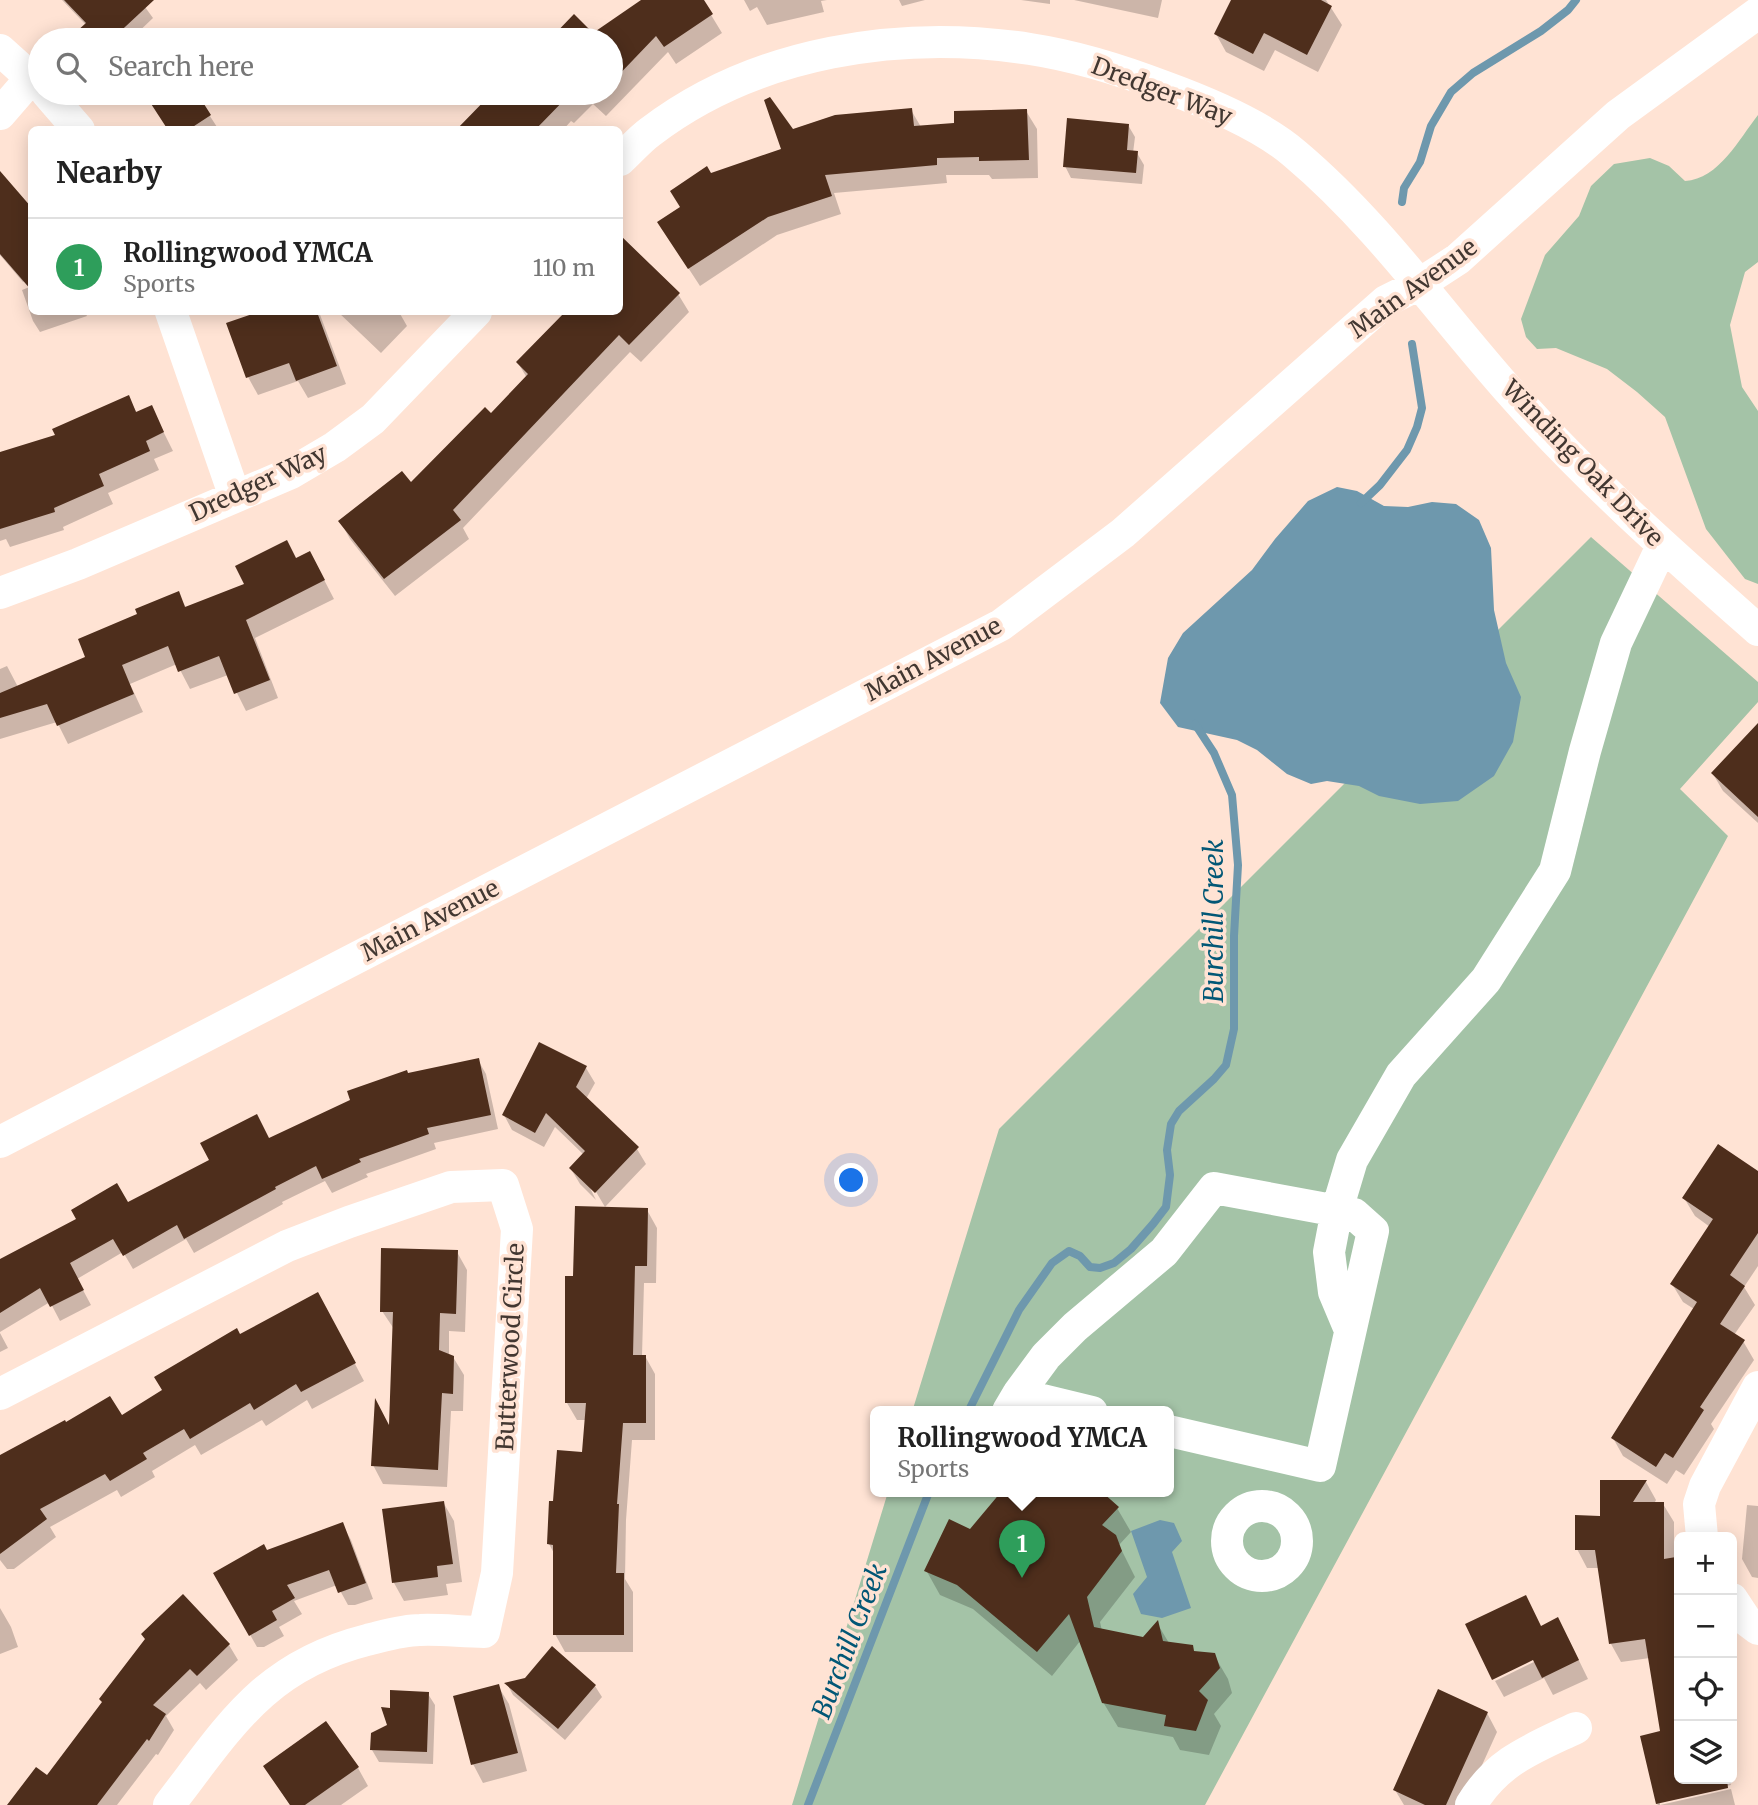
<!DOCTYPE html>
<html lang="en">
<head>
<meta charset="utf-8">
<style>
  :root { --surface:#fff; --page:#f2f2f2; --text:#222; --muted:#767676; --line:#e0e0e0; --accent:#db2777 }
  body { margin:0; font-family:Merriweather,serif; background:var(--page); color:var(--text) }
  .controls { position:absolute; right:21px; bottom:21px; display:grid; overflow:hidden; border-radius:10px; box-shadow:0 4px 18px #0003 }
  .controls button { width:63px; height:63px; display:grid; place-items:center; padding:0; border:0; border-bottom:2px solid var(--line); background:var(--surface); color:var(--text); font:35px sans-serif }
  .you { position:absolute; left:852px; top:1181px; width:24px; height:24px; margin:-18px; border:5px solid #fff; border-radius:50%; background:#1a73e8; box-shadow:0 0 0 10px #1a73e833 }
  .badge { display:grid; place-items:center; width:46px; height:46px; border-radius:50%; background:var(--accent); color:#fff; font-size:23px; font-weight:700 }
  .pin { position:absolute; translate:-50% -58px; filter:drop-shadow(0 2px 4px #0008) }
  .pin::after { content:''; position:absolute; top:37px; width:24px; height:21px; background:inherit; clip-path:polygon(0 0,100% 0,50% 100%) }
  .popup { position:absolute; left:870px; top:1406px; width:304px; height:91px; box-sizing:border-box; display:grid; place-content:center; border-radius:10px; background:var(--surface); filter:drop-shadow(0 2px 5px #0005); font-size:23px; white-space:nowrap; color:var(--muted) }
  .popup b { font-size:26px; color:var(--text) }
  .popup::after { content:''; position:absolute; left:50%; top:100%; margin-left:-14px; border:14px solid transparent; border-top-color:var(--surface) }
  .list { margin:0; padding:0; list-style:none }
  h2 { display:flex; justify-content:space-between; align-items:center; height:91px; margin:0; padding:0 28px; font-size:30px }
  h2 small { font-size:23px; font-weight:400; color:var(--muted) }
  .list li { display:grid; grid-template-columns:46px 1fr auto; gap:21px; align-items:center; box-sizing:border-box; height:98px; padding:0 28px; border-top:2px solid var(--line) }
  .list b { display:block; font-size:26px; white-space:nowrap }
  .list p { margin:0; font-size:23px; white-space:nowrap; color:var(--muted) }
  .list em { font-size:23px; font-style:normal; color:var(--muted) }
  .icon { flex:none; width:38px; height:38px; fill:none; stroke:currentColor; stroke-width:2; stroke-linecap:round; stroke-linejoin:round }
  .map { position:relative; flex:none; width:1758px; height:1805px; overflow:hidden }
  .search { position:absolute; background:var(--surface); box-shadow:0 4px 18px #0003; left:28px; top:28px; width:595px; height:77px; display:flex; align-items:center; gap:18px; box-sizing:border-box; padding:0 24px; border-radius:38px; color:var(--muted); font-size:26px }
  .panel { position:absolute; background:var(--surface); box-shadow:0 4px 18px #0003; left:28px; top:126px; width:595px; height:189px; border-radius:10px }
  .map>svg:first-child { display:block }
</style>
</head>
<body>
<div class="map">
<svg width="1758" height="1805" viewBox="0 0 1758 1805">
  <rect width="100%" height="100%" fill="#ffe3d4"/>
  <path fill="#a4c3a7" d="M1758 115V262L1745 272 1730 325 1742 387 1758 411V584L1745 579 1706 529 1665 417 1637 392 1607 369 1556 348 1537 349 1526 337 1521 319 1545 255 1579 216 1591 186 1614 164 1650 158 1669 166 1685 181C1719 179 1739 139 1758 115Z
    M1591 537 1758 682V702L1680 789 1728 836 1205 1805H792L888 1492H1169V1412H912L999 1129Z"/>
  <path fill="#6e98ad" d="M1337 487 1357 491 1384 506 1408 507 1432 502 1456 504 1479 520 1491 548 1494 610 1506 663 1521 697 1513 742 1494 776 1458 801 1420 804 1379 796 1359 786 1327 781 1311 784 1287 774 1257 750 1237 740 1178 727 1160 703 1168 658 1183 633 1252 570 1275 539 1308 501Z
    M1160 1520 1174 1523 1182 1541 1172 1552 1191 1608 1162 1618 1141 1614 1133 1594 1147 1577 1131 1531Z"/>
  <path fill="#0003" d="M62 0H140L153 18 130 40H84L79 31 86 25Z
    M644 0H702L722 33 676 64 668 52 606 116 593 104 574 123 571 121 563 130H459L494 93H611V40H551L574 17 593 35Z
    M744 0H827L821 1 824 12 767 25 757 7 750 11Z
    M899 0H925L902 6Z
    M1021 0H1050V4Z
    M1074 0H1162L1158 18Z
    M1244 0H1326L1342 25 1318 72 1275 50 1264 71 1226 52 1216 34Z
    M146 93H195L217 127 213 130H169Z
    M911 110 921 127 956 124 1026 111 1037 129 1038 178 992 179 989 175H946L947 183 834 193 841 214 777 235 700 286 670 240 682 208 710 175Z
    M1128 125 1135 137 1133 153H1137L1144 165 1142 184 1071 178 1065 166Z
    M0 180 32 275 23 282 0 255Z
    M626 244 678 294 689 312 641 362 630 352 463 528 469 539 395 596 350 539 340 521 411 485 491 415 527 378 518 363 569 331 588 312H620V251Z
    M32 286V312H85L87 316 40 332 33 321 22 290Z
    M263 312H319L346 384 308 398 298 381 258 395 248 377 228 324Z
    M338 312H399L407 326 381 353Z
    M128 397 137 413 151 407 173 451 154 459 159 470 108 493 113 504 63 527 64 530 10 547 6 539 0 541V454L57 436Z
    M297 560 320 572 334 599 255 638 278 698 246 711 228 675 190 689 177 664 130 684 143 712 68 744 57 722 0 739V669L7 666 18 687 87 658 139 615 178 594 187 609 246 585Z
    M1758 726V823L1723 791 1713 774Z
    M478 1060 486 1074 498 1129 434 1143 436 1149 366 1174 368 1177 332 1193 325 1181 282 1202 283 1204 194 1253 186 1239 133 1269 123 1252 77 1279 91 1305 60 1321 50 1302 0 1332V1261L128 1204 407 1075Z
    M586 1068 595 1083 586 1099 637 1149 646 1164 605 1207 592 1185 589 1186 596 1200 580 1184 571 1169 584 1155 555 1127 544 1147 512 1130 504 1115Z
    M1758 1173V1266L1744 1287 1755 1305 1734 1335 1743 1341 1754 1360 1711 1424 1714 1429 1684 1475 1676 1470 1667 1484 1623 1456 1613 1438 1694 1309 1683 1302 1672 1284 1710 1227 1695 1216 1684 1198Z
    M647 1210 657 1228 656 1283H644L642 1356H645L655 1374V1440H632L626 1520 625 1579 633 1592V1652H565L555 1634V1555L549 1544 554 1503 583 1454 586 1420H577L567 1403 575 1278Z
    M457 1252 467 1270 465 1332 449 1331V1355L453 1357 464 1375 463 1411H451L447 1487 383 1484 373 1465 391 1430 394 1329 382 1311Z
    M327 1311 364 1381 312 1409 307 1400 266 1426 262 1420 201 1455 195 1445 152 1471 155 1477 121 1497 117 1490 50 1527 56 1537 14 1569H7L0 1560V1457L65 1424 121 1417 165 1391 239 1336Z
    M0 1333 8 1348 0 1352Z
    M1602 1482H1646L1656 1500 1654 1504H1663L1674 1522V1559L1679 1566V1779H1729L1731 1785 1660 1801V1805L1731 1789 1735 1805H1658L1657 1804 1662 1733 1650 1658 1621 1662 1611 1644 1599 1568H1587L1577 1549 1601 1517Z
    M443 1502 454 1521 462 1582 446 1584 448 1595 404 1601 394 1583 384 1510Z
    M1747 1505 1758 1506V1578L1752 1577 1742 1559Z
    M1117 1508 1131 1532 1119 1545 1135 1577 1100 1622 1102 1631 1143 1639 1157 1623 1169 1643 1192 1647 1195 1653 1214 1655 1228 1679 1232 1693 1214 1714 1221 1726 1209 1755 1180 1750 1173 1737 1118 1727 1103 1702 1081 1640 1052 1676 973 1609 940 1595 926 1570 971 1531Z
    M342 1524 351 1540 373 1599 355 1605H348L337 1585 294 1601 302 1614 279 1627 284 1636 264 1647H257L215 1573Z
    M0 1608 11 1627 18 1647 0 1654Z
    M1541 1627 1568 1638 1588 1679 1553 1695 1544 1678 1504 1697 1495 1681 1542 1658Z
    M229 1645 238 1660 206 1690 200 1683 166 1716 174 1730 158 1755 156 1754 117 1805H9L48 1777 103 1704Z
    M526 1679 595 1686 602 1697 565 1740 513 1695 507 1684Z
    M498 1686 509 1704 527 1771 483 1783 473 1764Z
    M428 1694 435 1705 433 1764 379 1762 372 1750 389 1726 391 1710Z
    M1487 1713 1497 1732 1464 1805H1404L1395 1790Z
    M265 1767 358 1768 368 1786 341 1805H290Z"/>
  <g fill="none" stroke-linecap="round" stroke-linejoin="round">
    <path stroke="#6e98ad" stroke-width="8" d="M1402 202 1404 188 1420 162 1431 126 1451 92 1473 73 1541 31 1568 10 1576 0
      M1361 503 1380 485 1407 450 1417 427 1422 408 1412 344
      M968 1412 1019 1310 1052 1263 1069 1251 1080 1256 1090 1267 1100 1268 1114 1263 1131 1249 1153 1224 1166 1207 1170 1175 1167 1150 1171 1124 1179 1111 1214 1079 1226 1065 1234 1029V936L1238 865 1232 795 1214 753 1195 724
      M808 1805 929 1492"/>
  </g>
  <path fill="#4e2e1c" d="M64 0H154L111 40H67L86 23Z
    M641 0H704L713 14 664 47 656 36 611 83V40H549L574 14 593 33Z
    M1231 0H1321L1332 6 1307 55 1264 33 1253 54 1214 34Z
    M144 93H197L211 115 188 130H168Z
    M492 93H571L535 130H456Z
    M770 97 793 129 835 115 912 108 914 126 954 123V111L1027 109 1029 160 979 161V157L937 158V165L825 175 832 196 768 217 688 269 657 222 680 207 670 191 707 166 711 173 781 149 764 100Z
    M1067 118 1129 124 1127 150 1138 151 1136 173 1063 167Z
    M0 171 32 208V291L0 254Z
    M620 235 680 293 629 345 619 335 453 510 461 520 384 579 338 521 402 471 411 482 485 407 491 413 528 374 516 362 565 312H620Z
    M258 312H317L337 366 296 381 289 363 246 378 226 323Z
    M129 395 136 412 152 405 164 432 146 441 150 451 99 474 104 486 54 508 55 512 0 529V452L55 435 52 429Z
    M287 540 296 558 310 551 325 580 246 620 270 680 234 694 219 656 178 672 168 646 122 665 134 694 57 726 47 704 0 718V693L85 657 78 639 137 614 135 609 179 591 185 607 244 584 235 566Z
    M1758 723V817L1711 773Z
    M539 1042 587 1066 576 1087 639 1147 595 1193 569 1168 585 1151 546 1113 535 1133 502 1115Z
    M479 1058 491 1115 427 1128 429 1134 359 1159 361 1162 322 1179 316 1166 275 1187 276 1189 184 1239 177 1225 123 1256 113 1239 70 1263 84 1290 50 1307 40 1288 0 1313V1259L76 1219 71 1210 117 1183 128 1202 209 1160 200 1143 257 1114 269 1138 350 1100 347 1091 407 1070 408 1073Z
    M1718 1144 1758 1171V1233L1730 1275 1745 1286 1720 1324 1745 1340 1700 1407 1704 1410 1673 1458 1665 1453 1656 1467 1611 1438 1697 1302 1670 1284 1713 1219 1682 1198Z
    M575 1206 648 1208 647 1266H635L633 1355H646V1423H623L617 1504H619L616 1573H624V1635H553V1545L547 1544 549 1501H553L557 1450 582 1452 586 1403H565V1276H573Z
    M381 1248 458 1250 456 1314 440 1313 439 1350 454 1356 453 1394 442 1393 438 1470 371 1466 375 1398 389 1425 393 1312H380Z
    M318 1292 356 1363 301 1392 296 1384 254 1410 250 1403 190 1439 184 1429 143 1453 147 1459 110 1481 105 1474 40 1509 47 1519 0 1554V1455L65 1420 66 1422 110 1396 122 1415 162 1390 154 1377 237 1328 240 1334Z
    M1600 1480H1647L1633 1502H1664V1559L1676 1557 1679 1579V1779H1727L1728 1788 1656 1804 1640 1736 1660 1731 1645 1639 1609 1644 1595 1550H1575V1515L1600 1516Z
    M1001 1492H1102L1119 1507 1102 1525 1116 1535 1122 1551 1087 1597 1094 1627 1143 1637 1158 1620 1163 1641 1193 1645 1194 1651 1215 1653 1220 1668 1199 1691 1208 1700 1196 1731 1164 1726 1166 1715 1102 1703 1069 1614 1037 1652 957 1585 924 1571 949 1519 970 1529Z
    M444 1501 453 1564 437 1566 438 1577 392 1583 382 1509Z
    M343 1522 366 1583 338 1593 329 1570 287 1585 295 1598 272 1611 277 1620 249 1636 213 1573 264 1544 267 1550Z
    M183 1594 230 1644 197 1676 190 1669 153 1705 166 1714 149 1741 147 1739 97 1805H7L36 1767 47 1775 102 1702 99 1699 145 1639 141 1634Z
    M1526 1595 1541 1626 1558 1617 1579 1660 1542 1678 1533 1660 1492 1680 1465 1624Z
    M552 1646 596 1685 558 1729 504 1683 525 1678Z
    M499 1684 518 1753 471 1765 453 1696Z
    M1438 1689 1488 1712 1446 1805H1425L1393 1790Z
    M390 1690 429 1692 427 1752 370 1750 371 1733 387 1725 381 1707 390 1708Z
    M326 1721 359 1767 305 1805H290L263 1766Z"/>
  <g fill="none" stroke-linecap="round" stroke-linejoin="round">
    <path stroke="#fff" stroke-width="32" d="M0 50 40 86
      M47 93 79 130
      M0 114 32 77
      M620 160C630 151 639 140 650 132 756 51 901 29 1030 49 1076 56 1121 70 1165 87 1206 102 1262 125 1295 154 1377 223 1440 313 1511 393 1587 479 1672 554 1758 630
      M171 312 235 497
      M0 593 78 564 291 473 335 447 373 419 476 312
      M0 1142 1001 625 1123 533 1386 301 1418 285 1458 259 1618 115 1758 13
      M1350 1330 1334 1292 1329 1252 1337 1210 1352 1160 1401 1075 1486 980 1555 871 1585 751 1616 643 1662 546
      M0 1394 287 1246 349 1222 451 1187 503 1185 517 1229 497 1573 484 1632C463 1632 441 1629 420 1630 402 1630 384 1636 367 1640 264 1666 230 1726 169 1805
      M1018 1394 1046 1356 1075 1327 1164 1252 1214 1188 1354 1214 1373 1231 1320 1466 1169 1431
      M1008 1411 1018 1394 1092 1412
      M1227 1541a35 35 0 1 1 70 0a35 35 0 1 1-70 0Z
      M1702 1537 1699 1504 1705 1486 1758 1387
      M1732 1599 1746 1620 1758 1629
      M1471 1805C1497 1761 1532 1749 1576 1728"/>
  </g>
  <g text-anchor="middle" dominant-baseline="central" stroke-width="7" stroke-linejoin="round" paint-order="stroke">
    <g font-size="24" fill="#423731" stroke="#ffe3d4">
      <text transform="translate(1162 91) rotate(21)">Dredger Way</text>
      <text transform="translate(1413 288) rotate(-36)">Main Avenue</text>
      <text transform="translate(1583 463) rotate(46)">Winding Oak Drive</text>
      <text transform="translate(258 483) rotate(-25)">Dredger Way</text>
      <text transform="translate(933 659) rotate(-28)">Main Avenue</text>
      <text transform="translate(430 920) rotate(-27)">Main Avenue</text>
      <text transform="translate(510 1347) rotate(-87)">Butterwood Circle</text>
    </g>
    <g font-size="26" font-style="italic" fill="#025776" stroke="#ffe3d4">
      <text transform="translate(1213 921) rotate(-90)">Burchill Creek</text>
      <text transform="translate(849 1641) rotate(-69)">Burchill Creek</text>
    </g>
  </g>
</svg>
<div class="controls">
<button>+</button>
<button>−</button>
<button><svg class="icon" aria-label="locate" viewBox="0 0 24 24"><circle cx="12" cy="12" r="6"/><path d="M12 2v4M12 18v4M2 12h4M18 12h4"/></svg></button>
<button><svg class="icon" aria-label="layers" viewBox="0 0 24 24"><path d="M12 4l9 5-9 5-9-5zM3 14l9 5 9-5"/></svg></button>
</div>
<div class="you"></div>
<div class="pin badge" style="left:1022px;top:1578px;background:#2e9e5b">1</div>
<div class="popup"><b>Rollingwood YMCA</b>Sports</div>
<div class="search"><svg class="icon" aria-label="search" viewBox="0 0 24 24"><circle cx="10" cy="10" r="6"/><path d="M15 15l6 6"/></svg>Search here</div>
<section class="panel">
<h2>Nearby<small></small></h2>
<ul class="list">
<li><span class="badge" style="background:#2e9e5b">1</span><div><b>Rollingwood YMCA</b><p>Sports</p></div><em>110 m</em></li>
</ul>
</section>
</div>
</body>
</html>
